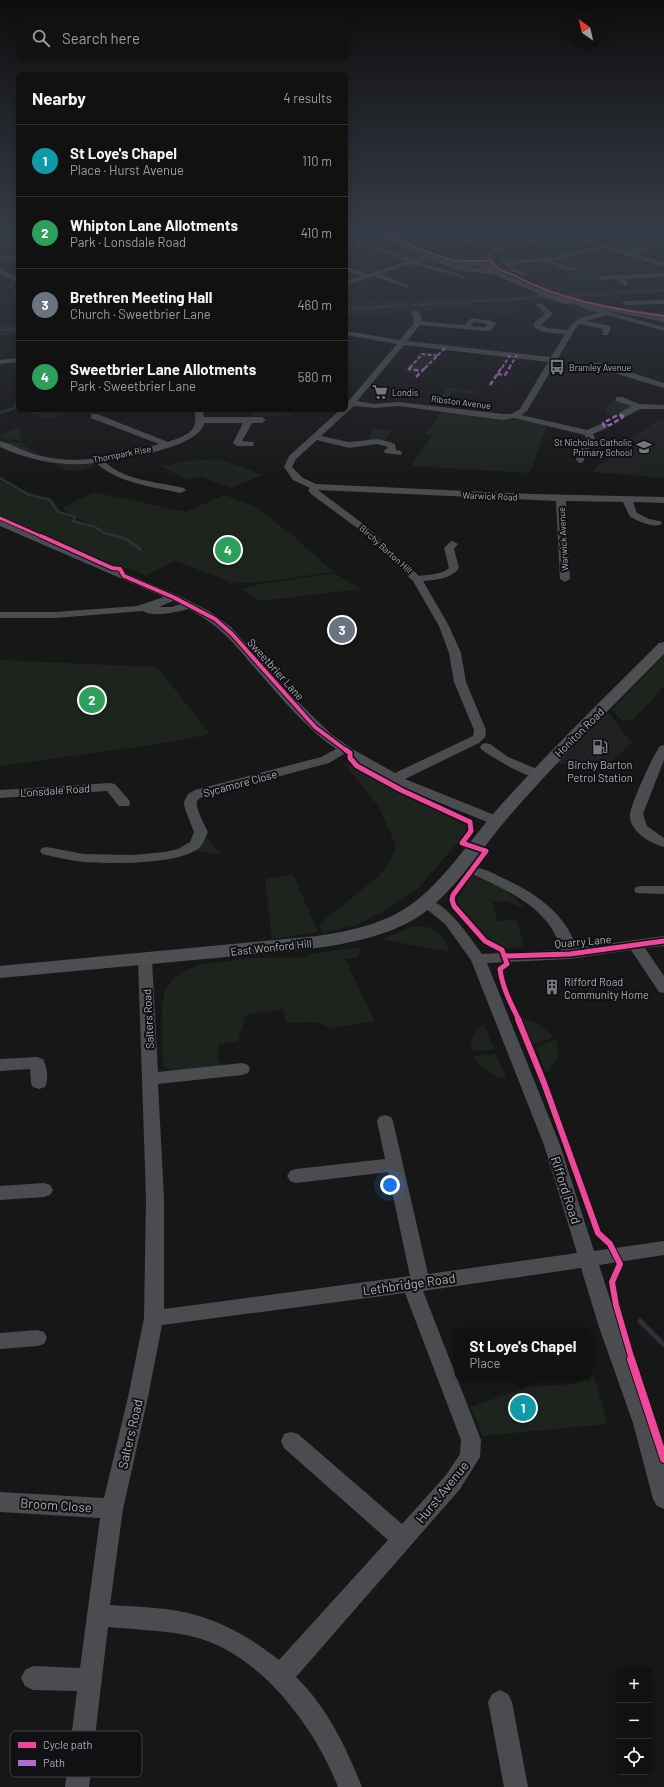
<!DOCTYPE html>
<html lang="en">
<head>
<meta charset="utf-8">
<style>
  :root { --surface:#111; --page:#1a1a1a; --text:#f1f3f6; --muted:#9c9d9f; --line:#303131; --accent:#757880 }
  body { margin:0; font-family:Barlow,sans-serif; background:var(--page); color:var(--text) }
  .controls { position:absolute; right:12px; bottom:12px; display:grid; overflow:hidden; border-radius:6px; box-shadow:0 2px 10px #0003 }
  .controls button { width:36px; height:36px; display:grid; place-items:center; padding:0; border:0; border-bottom:1px solid var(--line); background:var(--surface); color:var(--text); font:20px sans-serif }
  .compass { position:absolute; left:568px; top:12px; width:36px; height:36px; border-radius:50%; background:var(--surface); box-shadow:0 2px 10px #0003; rotate:326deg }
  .you { position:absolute; left:390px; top:1185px; width:14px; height:14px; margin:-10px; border:3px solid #fff; border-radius:50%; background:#1a73e8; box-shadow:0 0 0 6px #1a73e833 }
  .badge { display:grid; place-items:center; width:26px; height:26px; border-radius:50%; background:var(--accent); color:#fff; font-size:13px; font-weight:700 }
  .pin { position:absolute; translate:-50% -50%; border:2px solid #fff; box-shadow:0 1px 4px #0006 }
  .popup { position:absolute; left:455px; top:1328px; width:136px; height:52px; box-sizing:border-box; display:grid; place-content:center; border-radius:6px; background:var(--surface); filter:drop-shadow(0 1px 3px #0005); font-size:13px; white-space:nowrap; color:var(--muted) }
  .popup b { font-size:15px; color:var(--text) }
  .popup::after { content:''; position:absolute; left:50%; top:100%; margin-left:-8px; border:8px solid transparent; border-top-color:var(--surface) }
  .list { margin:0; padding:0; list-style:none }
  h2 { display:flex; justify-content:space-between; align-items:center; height:52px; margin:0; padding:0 16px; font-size:17px }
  h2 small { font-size:13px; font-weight:400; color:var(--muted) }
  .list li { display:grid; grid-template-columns:26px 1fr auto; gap:12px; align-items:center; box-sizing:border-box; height:72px; padding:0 16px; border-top:1px solid var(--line) }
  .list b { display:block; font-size:15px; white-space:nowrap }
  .list p { margin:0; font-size:13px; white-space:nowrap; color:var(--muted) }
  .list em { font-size:13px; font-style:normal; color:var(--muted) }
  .icon { flex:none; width:22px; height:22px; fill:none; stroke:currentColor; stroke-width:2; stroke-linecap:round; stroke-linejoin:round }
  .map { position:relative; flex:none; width:664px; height:1787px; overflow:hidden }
  .search { position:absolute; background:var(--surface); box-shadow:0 2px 10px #0003; left:16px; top:16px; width:332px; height:44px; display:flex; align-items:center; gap:10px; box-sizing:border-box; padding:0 14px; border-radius:6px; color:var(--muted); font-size:15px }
  .panel { position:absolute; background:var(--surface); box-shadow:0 2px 10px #0003; left:16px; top:72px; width:332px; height:340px; border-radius:6px }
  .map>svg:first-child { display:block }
</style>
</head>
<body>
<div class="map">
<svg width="664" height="1787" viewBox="0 0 664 1787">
  <rect width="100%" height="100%" fill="#171717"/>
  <path fill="#212123" d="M664 286V293L447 310 346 316V303L367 301 534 294 563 291Z
    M18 322V335L0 336V324Z
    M661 419 664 420V478L593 472 597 466 625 451 622 443Z
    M607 711 632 743 608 764H556Z"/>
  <path fill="#1d241e" d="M566 257 597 266 573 271 576 269 567 268 547 261Z
    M615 265 626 269 594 271 608 288 558 291 534 283 538 281Z
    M562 302 596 311V313L578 319 574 316 581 314Z
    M517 306 523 309 522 313 508 314 472 312 467 309Z
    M420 352 439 354 419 373 403 372Z
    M448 387 476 391 474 394 453 391 442 405 435 404Z
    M615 400 629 405 630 406 614 416 605 413V410L611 402Z
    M30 410H60L67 414 49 419 29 413Z
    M265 410 292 414V416H253V413Z
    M441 412 528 421 547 426 530 473 411 466 432 436 425 434Z
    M18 427 22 441 0 438V435Z
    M374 428 391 431 385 441 367 440Z
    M0 440 21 443 36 453 46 456 79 460C51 463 25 452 0 441Z
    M647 448 664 450V475L639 473Z
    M215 459 240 466 262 475 231 488 198 476 186 480 162 466 187 461Z
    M56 464H92L95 465C85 472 65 474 56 464Z
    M0 480 17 489 52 499 62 515 135 544 69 515 63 508 93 492 186 512 224 495 254 506 295 537 333 572 255 583 240 582 232 584 224 579 175 561 146 576C134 570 124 566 111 566L0 517Z
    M334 573 361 589 261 601 241 589 255 585Z
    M664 655V687L633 719 623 721 612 710Z
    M0 660 157 667 210 734 165 743 0 766Z
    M343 762H345L404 794 457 816 469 824V830L417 889 384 911 357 925 323 933 319 924 379 876 391 860 396 845 378 806Z
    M201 832 222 855 198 851 182 852Z
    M293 874 318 932 272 939 265 879Z
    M471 875 503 888 526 909 506 901 492 902 497 921 517 920 524 946C519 947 512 948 506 948 482 946 471 918 455 904Z
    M411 927C436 925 438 930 450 951L426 948 382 939Z
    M362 947 357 958 345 959 375 1021 332 1028 315 1022 286 1023 283 1009 246 1015 238 1041 218 1045V1061L222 1064V1066L171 1071 163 1066 162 1005 165 991 173 979 181 973 198 965 248 958 303 957 315 953Z
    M522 1019C535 1021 545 1027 553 1037L533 1044Z
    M484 1024 494 1050 471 1051C470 1039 474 1030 484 1024Z
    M556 1039C561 1054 556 1063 546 1073L536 1048Z
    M496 1054 507 1080C493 1076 480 1069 472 1056Z
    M594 1375 607 1424 483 1436 470 1407 527 1387 573 1384Z"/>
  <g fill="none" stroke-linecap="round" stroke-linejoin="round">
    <path stroke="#2a3239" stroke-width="2" d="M12 284 11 286 18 298"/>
    <path stroke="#2a3239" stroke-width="2.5" d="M0 413 14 408 18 402
      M0 478 29 495 50 500 58 512 75 517 73 521 95 527 105 533 120 537"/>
    <path stroke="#2a3239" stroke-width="3" d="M116 536 126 539 140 549"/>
    <path stroke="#2a3239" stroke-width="5" d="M640 1321 664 1345"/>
    <path fill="#4b4c50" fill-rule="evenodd" d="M346 232 366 243 414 259 432 255V257L419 262 466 276 463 278 412 264 380 274 408 285V287H404L374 276 346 285V281L362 276 346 271V267L369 274 407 261 362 245 346 237Z
      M482 232H505L502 234H490L467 244 464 242Z
      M555 232H565L580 237 600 232H613L587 239 626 251 664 241V245L633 253 664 263V267L603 248 552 261 565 266 576 268V270C563 272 555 264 543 262 533 261 521 264 511 265L515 269 525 273 526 274 523 276 511 271 501 261 504 259 509 261 554 257 597 246 564 236 496 251 493 255 489 265 484 264 487 254 492 249 557 234Z
      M18 254V258L0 261V257Z
      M0 269 18 278V283L0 274Z
      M664 273V277L624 279 628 284 625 286 617 279 601 280 598 278 601 276Z
      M576 300 585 305 664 327V331L607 315 586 321 610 326 611 328 608 335H602L603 329 580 324 577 326 527 411 521 415 587 430 601 424H607V428L593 434 595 438 590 444 583 462 580 463 576 460 582 443 586 438 585 435 514 418 503 420 398 406 375 408 354 406 321 436 349 442 377 439 390 442 395 444 396 450 401 451 402 453 401 455 385 453 384 451 388 447 377 444 349 448 317 440 296 459 292 467 303 478 316 484 534 494 664 497V503L633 502 637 513 649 519 660 521 662 523 660 525C650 527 639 521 630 517L623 502 566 501 570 579 565 582 560 579 556 501 318 490 366 526 419 576C430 574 441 575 449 568L444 548 450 542 453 541 458 544 454 549 459 568C451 579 436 580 423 581L449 626 461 653 466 682 486 730 485 737 479 743 405 779 502 818 504 821 502 824H492L403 788 344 754 329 763 205 796C202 797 198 799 197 801 195 807 205 826 208 832 206 836 204 842 201 846 184 865 110 864 85 862 71 861 56 857 42 854L40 851 42 848 47 847 84 854 133 855 164 852 178 849 190 842 194 832 185 809 184 802 188 794 195 790 321 757 336 749C304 727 279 695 254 667 233 642 218 624 188 609 178 612 152 618 143 611L55 618H0V612H55L137 606 164 597 0 526V520L177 595 209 611 231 627 288 692 332 735 354 750 395 773 473 736 474 730 454 682 449 653 439 626 413 581 360 530 311 494 308 490 310 488 293 480 284 467 289 456 340 410H346V404L397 344 346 335V331L400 340 413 324 414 317 411 313 412 311H418L422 317 421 321 464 325 472 318 492 321 496 323 492 330 485 331 420 325 407 341 551 357 565 334C554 333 542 334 533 326L536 321 545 314 535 304 541 303 553 314 541 325 546 328 568 330C574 318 587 316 599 313L581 307 573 302ZM474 322 487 324 485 327 471 326ZM404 345 548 362 520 409 511 414H503L398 402 375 404 357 401ZM173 601 180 604 172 607H159Z
      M664 300V304L625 305 622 303 625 301Z
      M18 358V362L0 364V360Z
      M594 363H600L664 383V388L594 367Z
      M616 397H622L639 404 664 405V409H640L625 417H619V413L631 406 616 401Z
      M194 410H202L204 417H262L266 420 262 423H252L242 441 253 442 254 444 253 446H237L233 443 243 423H204C200 447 127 458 105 462 125 481 159 482 184 488L186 490 181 493C153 487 118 483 96 463 61 467 32 461 0 447V441C14 445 27 453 41 456 79 466 122 455 159 444L91 418V414H97L168 442C186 435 200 432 194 410Z
      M486 743 490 744 508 757 542 771 544 774 542 777C528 780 494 758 482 750L480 747 482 744Z
      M664 745V760L643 814 647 826 664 838V847C651 844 629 831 630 815 630 806 653 755 660 746Z
      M110 783 115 784 129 800 130 803 129 806H119L107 791 0 798V790Z
      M479 868C488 870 496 875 505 879 535 893 567 914 576 948L664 936V946L645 948 664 976V993L659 992 631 950 570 959 487 963 560 1145 594 1251 664 1241V1255L599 1265 619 1327 653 1423 664 1461V1509L657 1506 653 1499 633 1423 599 1327 581 1268 423 1291 481 1440 480 1457 460 1489 296 1677C327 1707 346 1747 362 1787H338C315 1728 262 1656 198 1638 169 1630 138 1630 108 1627L89 1787H65L77 1691 33 1690 25 1686 21 1678 25 1670 33 1666 80 1668 100 1518 0 1512V1492L104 1498 128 1397 144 1318 146 1198 138 960 140 957 145 955 150 957 152 960 158 1072 242 1063 248 1065 250 1069 248 1073 242 1075 158 1084 164 1198V1309L410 1276 388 1172 296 1183 290 1181 287 1176 290 1171 296 1169 385 1159 377 1121 379 1117 385 1115 391 1117 393 1121 428 1274 577 1253 544 1145 471 960 445 924 419 903 421 900C442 894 471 939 482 954L561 950C551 909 509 891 474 875L472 872 474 869ZM405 1293 461 1440 460 1454 446 1475 402 1524 298 1434 291 1432 284 1434 281 1441 284 1448 388 1540 279 1660C255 1641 229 1625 199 1616 171 1607 139 1607 110 1605L123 1509 148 1397 162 1325Z
      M641 886H664V894L636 893 634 890 636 887Z
      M37 1057 43 1059C47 1066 49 1080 45 1087L39 1089 33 1087 31 1083 30 1069 0 1071V1059Z
      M44 1183 50 1185 53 1190 50 1195 44 1197 0 1200V1186Z
      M37 1330 44 1332 47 1338 44 1344 37 1346 0 1349V1333Z
      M500 1690 508 1694 512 1702 528 1787H504L488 1702 492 1694Z"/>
    <path fill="#4d4f52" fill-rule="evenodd" d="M375 232H386L418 249 459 264 476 260 487 262 495 267 493 269 546 292 545 294H539L493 274 462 271 412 253ZM476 265 485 267 480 268 467 267Z
      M567 297 664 316V322L564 302 563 300 564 298Z
      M664 642V654C612 707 560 758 511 814 481 848 451 898 413 920 379 939 340 945 302 950L0 978V966L317 936C349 931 381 925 409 906 443 883 472 837 500 806 551 749 605 697 659 643Z"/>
    <path stroke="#4b4c4f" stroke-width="1.5" stroke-dasharray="2.5 2" stroke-linecap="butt" d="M346 309 664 290
      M0 330 18 329"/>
    <path stroke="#4d4f52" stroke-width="9" d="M542 292 567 300"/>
    <path stroke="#b06ccc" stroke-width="2" stroke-dasharray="4 2" stroke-linecap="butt" d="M410 368 422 354 439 356
      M425 368 445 348
      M502 368 510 355
      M509 368 517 355"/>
    <path stroke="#b06ccc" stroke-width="2.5" stroke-dasharray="5 2.5" stroke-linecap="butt" d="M411 367 409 369 422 371
      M497 374 505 375 510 367
      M416 377 426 367
      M490 385 502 367
      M622 415 623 417 610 425 604 426 603 423 616 416Z"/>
    <defs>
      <path id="cycleway-far5" d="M386 232 412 246 453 261H491C495 269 503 271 511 274 559 300 611 309 664 316"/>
      <path id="cycleway-far4" d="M0 518 43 537"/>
      <path id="cycleway-far3" d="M41 536 112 568 120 569 124 576 173 597 215 619 232 634 315 727 347 751"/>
      <path id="cycleway-far2" d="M346 750 350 753V758L357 766 401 790 470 822 471 831 462 843 486 851 453 895 452 900 454 906 485 941 502 950 507 964 500 969C502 987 511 1004 519 1020
        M504 956 570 954 664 941"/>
      <path id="cycleway-far1" d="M518 1019 544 1083 598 1233 610 1244 620 1264 612 1282 616 1305 632 1360"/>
      <path id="cycleway" d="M631 1359 664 1459"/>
    </defs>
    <use href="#cycleway-far5" stroke="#111113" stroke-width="3.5"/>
    <use href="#cycleway-far4" stroke="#111113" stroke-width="4.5"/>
    <use href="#cycleway-far3" stroke="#111113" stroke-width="6"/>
    <use href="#cycleway-far2" stroke="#111113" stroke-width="8"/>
    <use href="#cycleway-far1" stroke="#111113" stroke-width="8"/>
    <use href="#cycleway" stroke="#111113" stroke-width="10"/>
    <use href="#cycleway-far5" stroke="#ed469a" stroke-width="2.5"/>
    <use href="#cycleway-far4" stroke="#ed469a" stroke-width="3"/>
    <use href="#cycleway-far3" stroke="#ed469a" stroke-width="4"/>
    <use href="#cycleway-far2" stroke="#ed469a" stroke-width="5"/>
    <use href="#cycleway-far1" stroke="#ed469a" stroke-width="6"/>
    <use href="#cycleway" stroke="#ed469a" stroke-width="8"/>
  </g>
  <linearGradient id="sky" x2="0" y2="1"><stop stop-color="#0d0d0d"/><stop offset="0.48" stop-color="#363c47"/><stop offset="1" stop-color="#363c47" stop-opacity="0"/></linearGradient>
  <rect width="664" height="482" fill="url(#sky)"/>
  <defs>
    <symbol id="bus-bare" viewBox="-9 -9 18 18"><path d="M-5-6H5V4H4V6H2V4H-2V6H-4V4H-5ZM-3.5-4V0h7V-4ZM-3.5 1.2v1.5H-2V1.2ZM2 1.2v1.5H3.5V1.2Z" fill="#757880" stroke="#111113" stroke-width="2.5" paint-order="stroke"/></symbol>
    <symbol id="supermarket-bare" viewBox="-9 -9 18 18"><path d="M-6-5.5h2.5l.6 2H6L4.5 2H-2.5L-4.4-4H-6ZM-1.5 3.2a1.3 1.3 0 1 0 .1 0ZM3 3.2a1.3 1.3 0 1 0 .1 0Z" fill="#757880" stroke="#111113" stroke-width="2.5" paint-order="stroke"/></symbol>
    <symbol id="school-bare" viewBox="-9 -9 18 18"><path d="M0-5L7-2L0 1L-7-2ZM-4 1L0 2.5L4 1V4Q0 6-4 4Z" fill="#757880" stroke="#111113" stroke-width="2.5" paint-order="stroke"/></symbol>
    <symbol id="fuel-bare" viewBox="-9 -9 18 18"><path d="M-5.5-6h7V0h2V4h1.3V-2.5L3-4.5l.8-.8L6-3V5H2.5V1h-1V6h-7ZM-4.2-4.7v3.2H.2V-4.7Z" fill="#757880" stroke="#111113" stroke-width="2.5" paint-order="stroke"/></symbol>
    <symbol id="building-bare" viewBox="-9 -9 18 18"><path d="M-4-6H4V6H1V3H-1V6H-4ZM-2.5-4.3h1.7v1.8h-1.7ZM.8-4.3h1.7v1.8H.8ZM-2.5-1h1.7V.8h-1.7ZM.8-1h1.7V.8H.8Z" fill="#757880" stroke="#111113" stroke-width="2.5" paint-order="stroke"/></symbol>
  </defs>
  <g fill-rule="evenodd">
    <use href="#bus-bare" x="546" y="356" width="22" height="22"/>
    <use href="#supermarket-bare" x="369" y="381" width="22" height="22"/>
    <use href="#school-bare" x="633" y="436" width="22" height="22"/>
    <use href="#fuel-bare" x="589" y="736" width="22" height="22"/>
    <use href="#building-bare" x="541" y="976" width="22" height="22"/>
  </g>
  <g text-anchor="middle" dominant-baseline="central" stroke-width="4" stroke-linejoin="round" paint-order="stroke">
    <g font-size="9" fill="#a8adb8" stroke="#111113" text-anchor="start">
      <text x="569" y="367">Bramley Avenue</text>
      <text x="392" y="392">Londis</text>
      <text x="632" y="442" text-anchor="end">St Nicholas Catholic<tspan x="632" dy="10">Primary School</tspan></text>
    </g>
    <g font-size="9" fill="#a8adb8" stroke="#111113">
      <text transform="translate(461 402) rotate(7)">Ribston Avenue</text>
      <text transform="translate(122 454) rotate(-11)">Thornpark Rise</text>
      <text transform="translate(490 496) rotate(2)">Warwick Road</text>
      <text transform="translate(563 539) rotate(-93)">Warwick Avenue</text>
      <text transform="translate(386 549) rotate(42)">Birchy Barton Hill</text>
    </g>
    <g font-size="11" fill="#a8adb8" stroke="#111113">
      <text transform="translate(276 669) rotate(48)">Sweetbrier Lane</text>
      <text transform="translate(579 732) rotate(-45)">Honiton Road</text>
      <text transform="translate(240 783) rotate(-15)">Sycamore Close</text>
      <text transform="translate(55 790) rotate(-4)">Lonsdale Road</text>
      <text transform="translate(583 941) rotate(-5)">Quarry Lane</text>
      <text transform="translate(271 947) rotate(-6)">East Wonford Hill</text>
      <text transform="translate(148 1019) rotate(-93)">Salters Road</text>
    </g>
    <g font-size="11" fill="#a8adb8" stroke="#111113">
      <text x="600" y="764">Birchy Barton<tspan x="600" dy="13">Petrol Station</tspan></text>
      <text x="564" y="981" text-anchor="start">Rifford Road<tspan x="564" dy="13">Community Home</tspan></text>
    </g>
    <g font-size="13" fill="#a8adb8" stroke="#111113">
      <text transform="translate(566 1190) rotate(72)">Rifford Road</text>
      <text transform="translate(409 1284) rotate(-8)">Lethbridge Road</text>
      <text transform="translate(130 1434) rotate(-77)">Salters Road</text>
      <text transform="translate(442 1492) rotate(-51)">Hurst Avenue</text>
      <text transform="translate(56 1505) rotate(4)">Broom Close</text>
    </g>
  </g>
  <rect x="10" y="1731" width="132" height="46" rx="6" fill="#111113" stroke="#3e4045" stroke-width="1"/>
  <rect x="18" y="1742" width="18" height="6" fill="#ed469a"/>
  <rect x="18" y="1760" width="18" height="6" fill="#b06ccc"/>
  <g font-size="11" fill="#a8adb8">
    <text x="43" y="1749">Cycle path</text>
    <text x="43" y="1767">Path</text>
  </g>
</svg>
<div class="controls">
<button>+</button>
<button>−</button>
<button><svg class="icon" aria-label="locate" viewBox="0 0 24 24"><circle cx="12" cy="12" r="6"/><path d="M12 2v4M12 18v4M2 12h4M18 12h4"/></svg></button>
</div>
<svg class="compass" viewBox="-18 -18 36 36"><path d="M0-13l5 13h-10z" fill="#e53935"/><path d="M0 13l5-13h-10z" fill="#9c9d9f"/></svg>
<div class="you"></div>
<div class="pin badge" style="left:523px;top:1408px;background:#0f9aa8">1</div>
<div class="popup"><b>St Loye's Chapel</b>Place</div>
<div class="pin badge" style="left:92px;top:700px;background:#2e9e5b">2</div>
<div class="pin badge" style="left:342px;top:630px;background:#6b7280">3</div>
<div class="pin badge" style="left:228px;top:550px;background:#2e9e5b">4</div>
<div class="search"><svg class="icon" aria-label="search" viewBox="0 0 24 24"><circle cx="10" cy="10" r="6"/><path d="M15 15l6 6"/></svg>Search here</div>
<section class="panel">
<h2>Nearby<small>4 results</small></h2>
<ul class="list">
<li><span class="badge" style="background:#0f9aa8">1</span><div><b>St Loye's Chapel</b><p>Place · Hurst Avenue</p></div><em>110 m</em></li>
<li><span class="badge" style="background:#2e9e5b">2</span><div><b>Whipton Lane Allotments</b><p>Park · Lonsdale Road</p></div><em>410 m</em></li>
<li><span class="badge" style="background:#6b7280">3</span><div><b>Brethren Meeting Hall</b><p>Church · Sweetbrier Lane</p></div><em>460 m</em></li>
<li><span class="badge" style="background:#2e9e5b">4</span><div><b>Sweetbrier Lane Allotments</b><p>Park · Sweetbrier Lane</p></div><em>580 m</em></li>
</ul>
</section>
</div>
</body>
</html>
